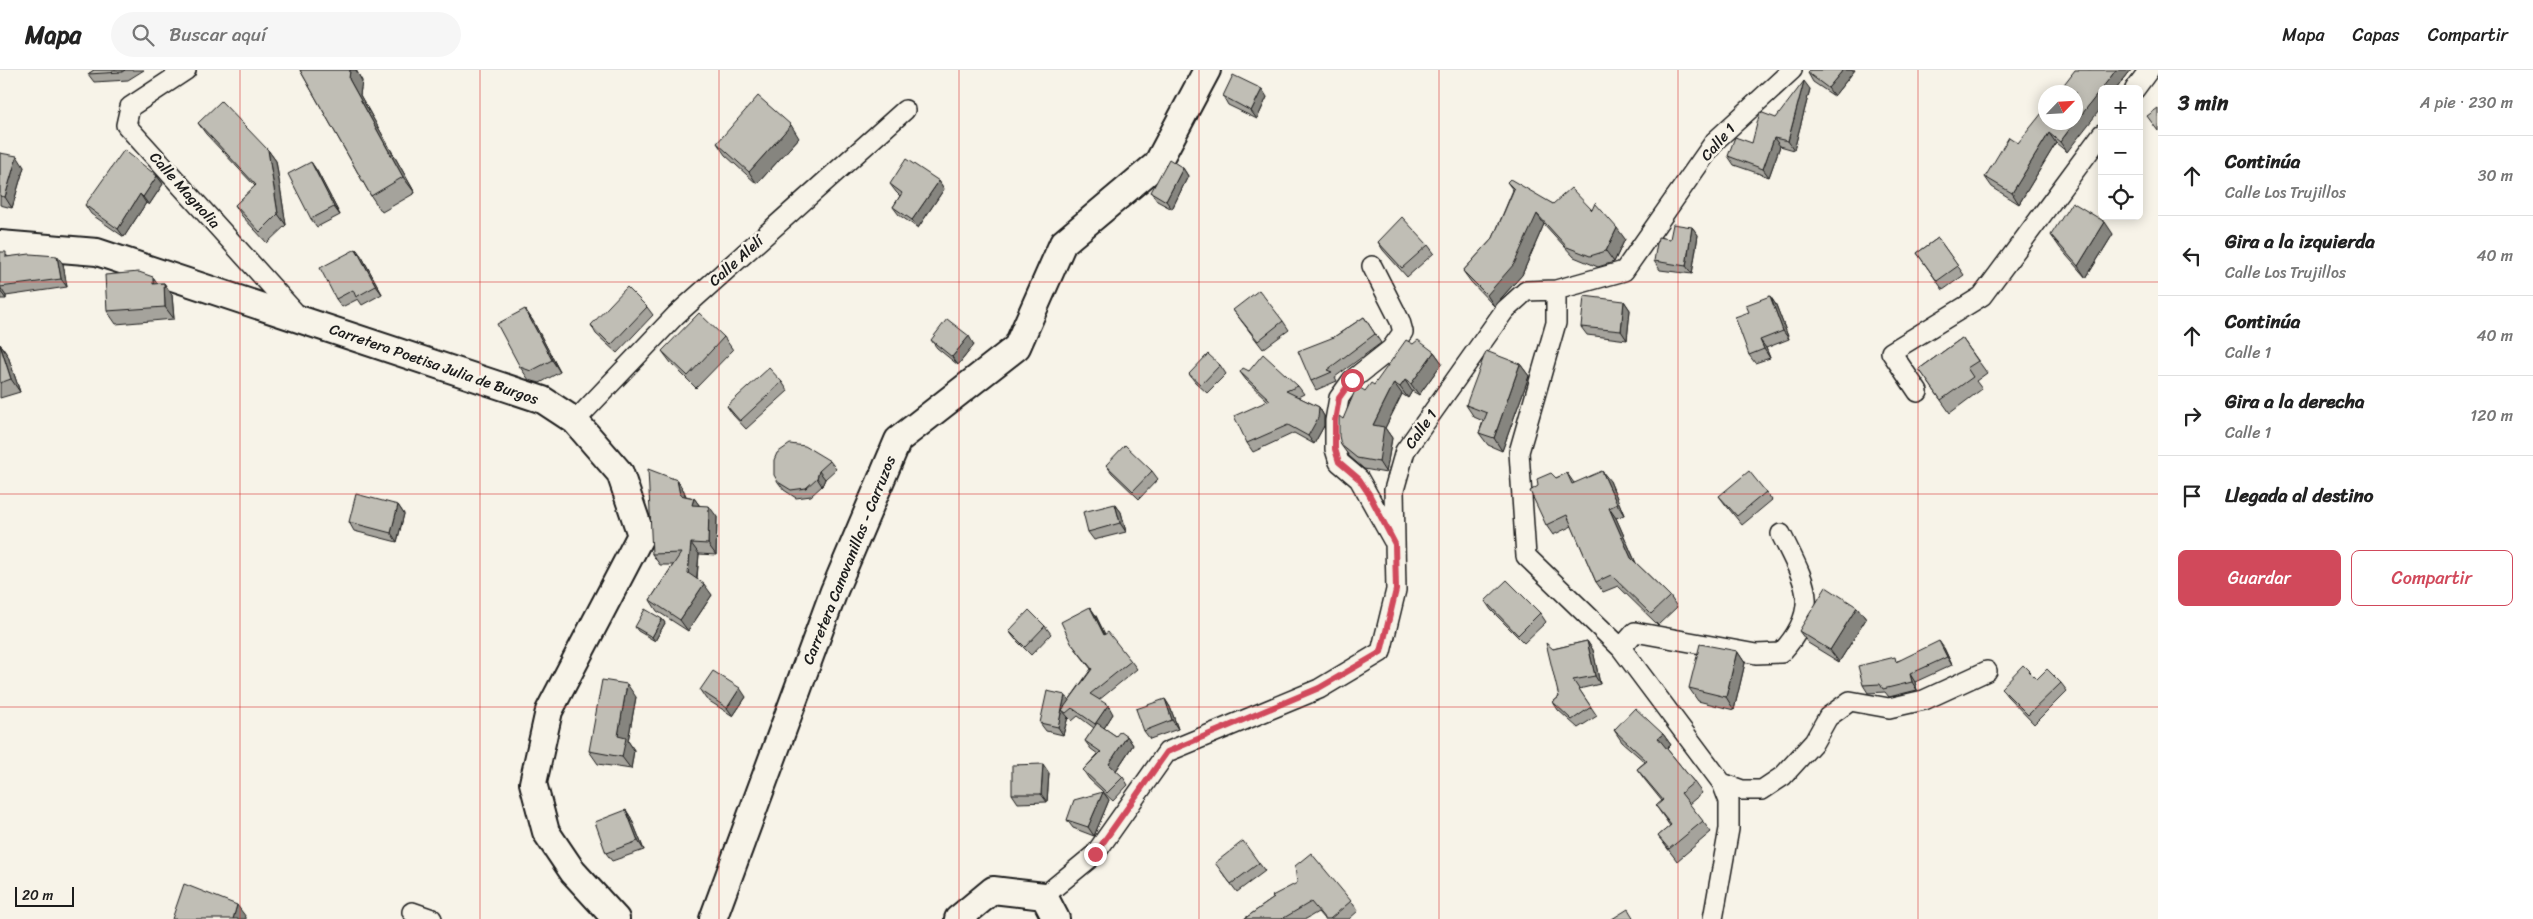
<!DOCTYPE html>
<html lang="es">
<head>
<meta charset="utf-8">
<style>
  :root { --surface:#fff; --page:#f6f6f6; --text:#222; --muted:#767676; --line:#e0e0e0; --accent:#d1495b }
  body { margin:0; font-family:Sriracha,sans-serif; background:var(--page); color:var(--text) }
  .controls { position:absolute; right:15px; top:15px; display:grid; overflow:hidden; border-radius:8px; box-shadow:0 2px 12px #0003 }
  .controls button { width:45px; height:45px; display:grid; place-items:center; padding:0; border:0; border-bottom:1px solid var(--line); background:var(--surface); color:var(--text); font:25px sans-serif }
  .compass { position:absolute; left:2038px; top:15px; width:45px; height:45px; border-radius:50%; background:var(--surface); box-shadow:0 2px 12px #0003; rotate:65deg }
  .scale { position:absolute; left:15px; bottom:12px; width:59px; box-sizing:border-box; padding-left:5px; border:2px solid #1c1c1c; border-top:0; font-size:14px; line-height:18px; white-space:nowrap; color:#1c1c1c; -webkit-text-stroke:4px #f7f3e8; paint-order:stroke }
  .stop { position:absolute; width:15px; height:15px; margin:-11px; border:4px solid #d1495b; border-radius:50%; background:#fff }
  .stop.end { background:#d1495b; border-color:#fff; box-shadow:0 1px 5px #0008 }
  .list { margin:0; padding:0; list-style:none }
  h2 { display:flex; justify-content:space-between; align-items:center; height:65px; margin:0; padding:0 20px; font-size:21px }
  h2 small { font-size:16px; font-weight:400; color:var(--muted) }
  .list li { display:grid; grid-template-columns:32px 1fr auto; gap:15px; align-items:center; box-sizing:border-box; height:80px; padding:0 20px; border-top:1px solid var(--line) }
  .list b { display:block; font-size:19px; white-space:nowrap }
  .list p { margin:0; font-size:16px; white-space:nowrap; color:var(--muted) }
  .list em { font-size:16px; font-style:normal; color:var(--muted) }
  .actions { display:flex; gap:10px; padding:15px 20px }
  .actions a { flex:1; padding:11px 0; border:1px solid var(--accent); border-radius:8px; text-align:center; font-size:18px; color:var(--accent) }
  .actions .main { background:var(--accent); color:#fff }
  .icon { flex:none; width:28px; height:28px; fill:none; stroke:currentColor; stroke-width:2; stroke-linecap:round; stroke-linejoin:round }
  .map { position:relative; flex:none; width:2158px; height:849px; overflow:hidden }
  header { display:flex; align-items:center; gap:30px; box-sizing:border-box; height:70px; padding:0 25px; background:var(--surface); border-bottom:1px solid var(--line) }
  header strong { font-size:24px }
  nav { display:flex; gap:28px; margin-inline-start:auto; font-size:18px }
  .search { width:350px; height:45px; background:var(--page); display:flex; align-items:center; gap:12px; box-sizing:border-box; padding:0 18px; border-radius:28px; color:var(--muted); font-size:19px }
  main { display:flex }
  aside { flex:1; background:var(--surface) }
  .map>svg:first-child { display:block }
</style>
</head>
<body>
<header>
<strong>Mapa</strong>
<div class="search"><svg class="icon" aria-label="search" viewBox="0 0 24 24"><circle cx="10" cy="10" r="6"/><path d="M15 15l6 6"/></svg>Buscar aquí</div>
<nav><a>Mapa</a><a>Capas</a><a>Compartir</a></nav>
</header>
<main>
<div class="map">
<svg width="2158" height="849" viewBox="0 0 2158 849">
  <rect width="100%" height="100%" fill="#f7f3e8"/>
  <filter id="ink" filterUnits="userSpaceOnUse"><feTurbulence type="fractalNoise" baseFrequency=".02" numOctaves="2"/><feDisplacementMap in="SourceGraphic" scale="10" xChannelSelector="R" yChannelSelector="G"/><feConvolveMatrix kernelMatrix="1 2 1 2 8 2 1 2 1" color-interpolation-filters="sRGB"/></filter>
  <g filter="url(#ink)">
    <g fill="none" stroke-linecap="round" stroke-linejoin="round">
      <defs>
        <path id="street" d="M186 0 130 37 126 55 301 249
          M2135 19 2149 0
          M1372 196 1400 251 1403 262 1391 279 1352 310 1339 328 1335 351V379L1339 392 1359 409 1393 470
          M1556 220V253L1519 382 1526 486 1621 578 1722 713 1729 731V759L1713 849
          M1918 322 1891 282 1982 226 2102 64
          M575 351 676 245 905 40
          M1621 578 1635 562 1756 584 1781 583C1823 537 1805 513 1781 464
          M1722 713 1742 720H1762L1783 706 1814 672 1828 647 1850 631 1889 638 1924 630 1987 601
          M1044 826 1095 784 1167 682 1319 619 1381 582 1396 520 1394 420 1405 381 1505 240 1526 221 1556 220 1624 201 1715 71 1792 0
          M412 842 432 849"/>
        <path id="secondary" d="M0 174 97 182 543 330 575 351 620 403 641 465 549 641 533 713 546 762 573 802 616 849
          M713 849 834 521 898 370 1017 277 1063 173 1157 94 1207 0
          M958 849 993 820 1044 826 1056 849"/>
      </defs>
      <use href="#street" stroke="#1c1c1c" stroke-width="22"/>
      <use href="#secondary" stroke="#1c1c1c" stroke-width="30"/>
      <use href="#street" stroke="#f7f3e8" stroke-width="19"/>
      <use href="#secondary" stroke="#f7f3e8" stroke-width="26"/>
    </g>
    <path fill="#a5a39c" stroke="#1c1c1c" d="M94 0H144L128 10 94 12 88 4Z
      M300 0H356L362 11 360 25 415 123 382 142 371 126Z
      M1810 0H1855L1834 26 1813 12 1808 3Z
      M2131 0 2116 19H2102L2067 82 2056 73 2019 134 1992 117 1985 107 2018 73Z
      M1810 19 1794 80 1780 76 1769 107 1734 95 1728 86 1752 73 1776 48Z
      M1223 26 1267 27 1257 49 1228 35Z
      M198 53 268 80 276 91 286 155 267 173 242 146 235 135 255 116 206 64Z
      M799 68 757 114 725 85 717 73Z
      M0 83 24 97 12 138 0 135Z
      M311 92 317 101 340 145 317 157 311 149Z
      M1183 98 1188 106 1172 139 1157 131 1151 122Z
      M157 106 163 114 149 135 146 133 124 167 91 144 85 135Z
      M939 111 944 119 918 158 899 145 893 137 900 126 896 122 890 114Z
      M1507 112 1553 134 1592 140 1625 169 1614 192 1598 197 1574 187 1544 154 1522 205 1494 236 1471 212 1463 201 1493 168 1513 120Z
      M1692 157 1698 165 1692 204 1660 200 1654 191Z
      M2113 164 2086 208 2060 178 2051 165Z
      M1938 168 1964 205 1943 220 1917 183Z
      M1378 172 1428 175 1434 183 1407 207 1383 180Z
      M356 179 362 187 382 224 362 235 358 229 342 237 336 229Z
      M0 182 9 187 63 194 67 217 6 226V229H0Z
      M153 207 157 213H164L172 225 174 249 116 254 107 241Z
      M1770 226 1776 235 1789 269 1766 278 1770 288 1755 293 1749 285V242Z
      M1624 231 1630 240 1627 270 1587 265 1581 257Z
      M647 237 653 245 617 283 596 264 591 255Z
      M525 239 533 251 560 302 540 313 529 310 520 297Z
      M1233 240 1283 251 1289 260 1263 279Z
      M1364 247 1381 273 1335 307 1337 311 1316 320 1311 311 1334 267Z
      M724 267 733 280 696 318 671 293 662 281Z
      M1962 268 1987 303 1976 311 1982 319 1950 343 1919 299Z
      M931 270 974 275 958 295 937 278Z
      M0 274 8 286 20 322 0 328Z
      M1413 274 1434 282 1442 293 1419 325 1412 321 1408 328 1402 324 1385 358 1392 368 1386 403 1364 399 1349 386 1341 375 1343 349 1365 321 1374 315Z
      M1520 294 1529 306 1502 381 1488 375 1479 363 1483 351 1474 347 1466 335Z
      M1220 295 1226 304 1207 323 1195 312 1189 304Z
      M1249 301 1298 316 1304 324 1298 327 1319 337 1324 346V356L1314 374 1294 363 1253 382 1247 373 1268 331 1246 310 1240 302Z
      M782 312 788 321 746 359 733 345 727 336Z
      M830 391 836 399 825 409 822 416 811 426 796 428 784 420 778 412Z
      M1106 395 1152 401 1158 409 1139 429 1112 403Z
      M1567 403 1574 413 1610 411 1624 445 1616 448 1636 493 1670 526 1677 537 1658 555 1618 516 1603 522 1596 512 1572 456 1553 465 1546 455 1556 408Z
      M677 410 684 421 686 426 694 428 699 435 717 447 716 485 699 484 697 509 712 525 688 561 657 541 650 530 673 495H660L652 484Z
      M1766 422 1772 430 1742 455 1725 434 1719 426Z
      M1115 434 1121 442 1126 462 1094 470 1088 462Z
      M398 435 404 444 397 472 354 461 349 452Z
      M1485 531 1540 543 1546 552 1524 573 1491 540Z
      M1090 537 1096 546 1105 564 1131 591 1137 599 1099 630 1113 644 1104 658 1116 666H1127L1133 675 1116 701 1123 707 1128 715 1113 731 1089 709 1083 700 1098 684 1091 679 1085 671 1094 658 1078 646 1072 651 1068 647 1063 665 1046 661 1040 653 1069 630 1091 599 1071 573Z
      M1857 537 1866 549 1839 592 1808 573 1799 561Z
      M662 549 665 553 655 571 638 561 635 557Z
      M1045 556 1051 564 1031 585 1015 569 1009 561Z
      M1587 571 1593 580 1600 614 1579 619 1597 646 1578 658 1558 640 1553 632 1559 627 1553 579Z
      M1944 578 1952 595 1915 612 1917 620 1889 627 1885 622 1868 623 1863 615 1897 591Z
      M1737 581 1745 593 1734 640 1698 631 1689 618Z
      M2037 609 2061 613 2067 621 2034 654 2007 626 2001 618Z
      M700 620 746 627 733 646 706 629Z
      M636 627 628 671 634 680 631 699 598 694 589 681Z
      M1165 629 1170 637 1178 659 1150 669 1144 661Z
      M1614 660 1663 664 1671 675 1667 679 1694 712 1702 723 1689 734 1711 762 1677 791 1658 766 1670 756 1656 736 1662 731 1645 710 1637 699 1645 692 1622 672Z
      M1049 703 1047 732 1018 733 1012 724Z
      M1103 722 1109 730 1094 766 1073 758 1067 750Z
      M626 740 631 748 644 780 612 791 606 783Z
      M1259 793 1265 801 1237 822 1221 801Z
      M1274 828 1351 831 1358 841 1349 849H1324L1318 842 1306 849H1244Z"/>
    <path fill="#86857f" stroke="#1c1c1c" d="M350 0H356L362 11 360 25 415 123 403 107 349 9Z
      M1843 0H1855L1834 26 1828 18Z
      M2116 0H2131L2116 19H2102V37L2067 82 2060 72Z
      M1804 11 1810 19 1794 80 1788 71Z
      M1262 19 1267 27 1257 49 1251 41Z
      M791 55 799 68 757 114 749 102Z
      M2049 63 2056 73 2019 134 2012 123Z
      M1774 68 1780 76 1769 107 1763 99Z
      M268 80 276 91 286 155 278 144Z
      M17 86 24 97 12 138 5 127Z
      M311 92 317 101 340 145 334 137Z
      M1183 98 1188 106 1172 139 1166 131Z
      M157 106 163 114 149 135 143 127Z
      M939 111 944 119 918 158 912 150Z
      M140 124 146 133 124 167 118 159Z
      M1537 144 1544 154 1522 205 1494 236 1487 225Z
      M2105 152 2113 164 2086 208 2078 196Z
      M1692 157 1698 165 1692 204 1686 196Z
      M1617 158 1625 169 1614 192 1606 181Z
      M356 179 362 187 382 224 376 216Z
      M57 186 63 194 67 217 61 209Z
      M153 207 162 219 153 214Z
      M164 213 172 225 174 249 165 237Z
      M0 217 6 226V229L0 221Z
      M1770 226 1776 235 1789 269 1783 261Z
      M1624 231 1630 240 1627 270 1621 261Z
      M525 239 533 251 560 302 552 290Z
      M969 266 974 275 958 295 952 287Z
      M1760 270 1766 278 1770 288 1764 279Z
      M0 274 8 286 20 322 11 309Z
      M1434 282 1442 293 1419 325 1411 314Z
      M1520 294 1529 306 1502 381 1494 368Z
      M1405 310 1412 321 1408 328 1400 317Z
      M1394 313 1402 324 1385 358 1392 368 1386 403 1379 392 1373 355Z
      M1319 337 1324 346V356L1314 374 1308 366Z
      M819 401 825 409 822 416 817 408Z
      M1602 401 1610 411 1624 445 1617 434Z
      M677 410 684 421 688 436 680 425Z
      M694 428 702 439 692 435Z
      M1115 434 1121 442 1126 462 1120 453Z
      M398 435 404 444 397 472 391 463Z
      M709 436 717 447 716 485 708 474Z
      M1609 438 1616 448 1638 498 1631 488Z
      M691 473 699 484 696 515 688 503Z
      M704 514 712 525 688 561 680 550Z
      M1090 537 1096 546 1109 574 1104 565Z
      M1857 537 1866 549 1839 592 1830 580Z
      M662 549 665 553 655 571 652 567Z
      M1587 571 1593 580 1600 614 1595 606Z
      M1939 571 1944 578 1952 595 1947 587Z
      M1737 581 1745 593 1734 640 1726 627Z
      M1910 604 1915 612 1917 620 1912 612Z
      M627 614 636 627 628 671 634 680 631 699 622 687 618 666Z
      M740 618 746 627 733 646 727 638Z
      M1065 625 1071 633 1062 640 1068 647 1063 665 1058 657Z
      M1165 629 1170 637 1178 659 1172 650Z
      M1108 635 1113 644 1101 663 1095 654Z
      M1663 664 1671 675 1666 679 1658 668Z
      M1127 666 1133 675 1115 702 1109 694Z
      M1043 694 1049 703 1047 732 1041 724Z
      M1103 722 1109 730 1094 766 1088 757Z
      M626 740 631 748 644 780 638 771Z
      M237 835 246 847V849H233Z"/>
    <path fill="#c0beb5" stroke="#1c1c1c" d="M94 0H125L122 2 88 4Z
      M300 0H350L349 9 403 107 371 126Z
      M1810 0H1843L1828 18 1808 3Z
      M2075 0H2116L2076 52V22H2058Z
      M1233 5 1262 19 1251 41 1223 26Z
      M1804 11 1788 71 1774 68 1763 99 1728 86 1735 67 1752 73 1760 42 1776 48Z
      M758 26 791 55 749 102 717 73Z
      M221 31 268 80 278 144 260 162 235 135 256 115 198 53Z
      M2046 38V52H2075L2060 72 2049 63 2012 123 1985 107 2009 67 2018 73Z
      M2158 38V61L2147 46Z
      M124 80 157 106 143 127 140 124 118 159 85 135Z
      M0 83 17 86 5 127 0 126Z
      M906 89 939 111 912 150 893 137 902 123 890 114Z
      M1169 89 1183 98 1166 131 1151 122Z
      M311 92 334 137 311 149 288 104Z
      M1510 109 1553 134 1571 118 1592 140 1595 133 1617 158 1606 181 1590 186 1567 177 1537 144 1514 194 1487 225 1463 201 1493 168 1514 119 1507 112Z
      M2072 132 2105 152 2078 196 2051 165Z
      M1402 147 1428 175 1402 198 1378 172Z
      M1673 154 1692 157 1686 196 1654 191 1658 167 1670 169Z
      M1938 168 1958 196 1937 211 1917 183Z
      M356 179 376 216 356 227 353 220 336 229 320 198Z
      M0 182H6V187L30 184 57 186 61 209 0 217V221Z
      M139 202 153 207V214L164 213 165 237 107 241 105 205Z
      M627 217 647 237 611 275 591 255Z
      M1259 220 1283 251 1258 271 1233 240Z
      M1584 226 1624 231 1621 261 1581 257Z
      M1770 226 1783 261 1760 270 1764 279 1749 285 1735 247 1749 242 1746 235Z
      M525 239 552 290 531 301 520 297 497 254Z
      M699 243 724 267 688 306 662 281Z
      M1364 247 1375 264 1327 300 1332 302 1311 311 1298 281 1334 267Z
      M947 249 969 266 952 287 931 270Z
      M1962 268 1978 291 1967 298 1973 307 1941 330 1919 299Z
      M1406 270 1413 274 1418 270 1434 282 1411 314 1405 310 1400 317 1394 313 1373 355 1384 357 1379 392 1357 388 1341 375 1339 366V346L1343 349 1357 316 1365 321 1371 313 1374 315Z
      M0 275 11 309 0 313Z
      M1486 281 1520 294 1494 368 1479 363 1487 343 1466 335Z
      M1208 284 1220 295 1201 315 1189 304Z
      M1263 284 1298 316 1286 321 1319 337 1318 348 1308 366 1288 355 1247 373 1234 346 1270 330 1240 302 1243 298 1249 301Z
      M769 298 782 312 740 351 727 336Z
      M790 374 805 376 830 391 819 401 817 408 806 418 791 420 778 412 774 405V390L777 383Z
      M1125 375 1152 401 1133 421 1106 395Z
      M648 399 677 410 680 425 694 428 692 435 709 436 708 474 691 473 688 503 704 514 680 550 650 530 681 483 652 484Z
      M1602 401 1617 434 1609 438 1631 488 1670 526 1651 544 1611 505 1596 512 1567 445 1546 455 1530 421 1538 416 1537 409 1551 403 1556 408 1567 403 1572 414Z
      M1749 401 1766 422 1737 446 1719 426Z
      M356 424 398 435 391 463 349 452Z
      M1115 434 1120 453 1088 462 1083 442Z
      M1507 510 1540 543 1518 565 1485 531Z
      M1826 517 1857 537 1830 580 1799 561Z
      M1090 537 1104 565 1108 562 1131 591 1090 624 1108 635 1095 654 1072 638 1066 643 1062 640 1092 599 1071 573 1061 552Z
      M645 539 662 549 652 567 635 557Z
      M1029 540 1045 556 1025 577 1009 561Z
      M1587 571 1595 606 1573 610 1591 637 1572 650 1553 632 1559 627 1546 573 1553 579Z
      M1939 571 1947 587 1910 604 1912 612 1883 619 1880 614 1863 615 1858 596 1895 587 1896 592Z
      M1700 574 1737 581 1726 627 1689 618Z
      M2023 595 2037 609 2047 599 2061 613 2028 645 2001 618Z
      M713 601 740 618 727 638 700 620Z
      M602 610 627 614 618 666 626 668 622 687 589 681Z
      M1047 621 1065 625 1058 657 1040 653Z
      M1165 629 1172 650 1144 661 1136 639Z
      M1635 638 1663 664 1658 668 1694 712 1681 723 1703 751 1669 779 1658 766 1671 755 1656 736 1663 730 1637 699 1647 691 1614 660Z
      M1097 653 1116 666 1120 661 1127 666 1109 694 1123 707 1107 723 1083 700 1101 682 1085 671Z
      M1043 694 1041 724H1012V695Z
      M1103 722 1088 757 1067 750 1074 730Z
      M626 740 638 771 606 783 595 752Z
      M1243 771 1259 793 1231 814 1215 793Z
      M1311 783 1351 831 1330 849H1325L1311 832 1282 849H1244L1274 828 1272 826 1297 813 1295 796Z
      M184 814 237 835 233 849H172Z
      M1628 839 1634 849H1612Z"/>
  </g>
  <g fill="none" stroke-linecap="round" stroke-linejoin="round" filter="url(#ink)">
    <path stroke="#d1495b" stroke-width="6" d="M1095 784 1167 682 1319 618 1381 582 1396 520 1395 474 1369 424 1359 409 1339 392 1335 379V351L1339 328 1352 310"/>
  </g>
  <path fill="none" stroke="#d62828" stroke-width="1" stroke-opacity="0.55" d="M240 0V849M480 0V849M719 0V849M959 0V849M1199 0V849M1439 0V849M1678 0V849M1918 0V849M0 212H2158M0 424H2158M0 637H2158"/>
  <g text-anchor="middle" dominant-baseline="central" stroke-width="5" stroke-linejoin="round" paint-order="stroke">
    <g font-size="15" fill="#1c1c1c" stroke="#f7f3e8">
      <text transform="translate(1718 72) rotate(-49)">Calle 1</text>
      <text transform="translate(185 120) rotate(48)">Calle Magnolia</text>
      <text transform="translate(736 191) rotate(-42)">Calle Alelí</text>
      <text transform="translate(434 294) rotate(19)">Carretera Poetisa Julia de Burgos</text>
      <text transform="translate(1421 359) rotate(-55)">Calle 1</text>
      <text transform="translate(849 490) rotate(-68)">Carretera Canovanillas - Carruzos</text>
    </g>
  </g>
</svg>
<div class="controls">
<button>+</button>
<button>−</button>
<button><svg class="icon" aria-label="locate" viewBox="0 0 24 24"><circle cx="12" cy="12" r="6"/><path d="M12 2v4M12 18v4M2 12h4M18 12h4"/></svg></button>
</div>
<svg class="compass" viewBox="-18 -18 36 36"><path d="M0-13l5 13h-10z" fill="#e53935"/><path d="M0 13l5-13h-10z" fill="#767676"/></svg>
<div class="scale">20 m</div>
<div class="stop" style="left:1352px;top:310px"></div>
<div class="stop end" style="left:1095px;top:784px"></div>
</div>
<aside>
<h2>3 min<small>A pie · 230 m</small></h2>
<ul class="list">
<li><svg class="icon" aria-label="ahead" viewBox="0 0 24 24"><path d="M12 20V5M6 11l6-6 6 6"/></svg><div><b>Continúa</b><p>Calle Los Trujillos</p></div><em>30 m</em></li>
<li><svg class="icon" aria-label="left" viewBox="0 0 24 24"><path d="M17 20v-9H6M10 6l-5 5 5 5"/></svg><div><b>Gira a la izquierda</b><p>Calle Los Trujillos</p></div><em>40 m</em></li>
<li><svg class="icon" aria-label="ahead" viewBox="0 0 24 24"><path d="M12 20V5M6 11l6-6 6 6"/></svg><div><b>Continúa</b><p>Calle 1</p></div><em>40 m</em></li>
<li><svg class="icon" aria-label="right" viewBox="0 0 24 24"><path d="M7 20v-9h11M14 6l5 5-5 5"/></svg><div><b>Gira a la derecha</b><p>Calle 1</p></div><em>120 m</em></li>
<li><svg class="icon" aria-label="arrive" viewBox="0 0 24 24"><path d="M6 21V4h12l-3 4 3 4H6"/></svg><div><b>Llegada al destino</b></div></li>
</ul>
<div class="actions"><a class="main">Guardar</a><a>Compartir</a></div>
</aside>
</main>
</body>
</html>
